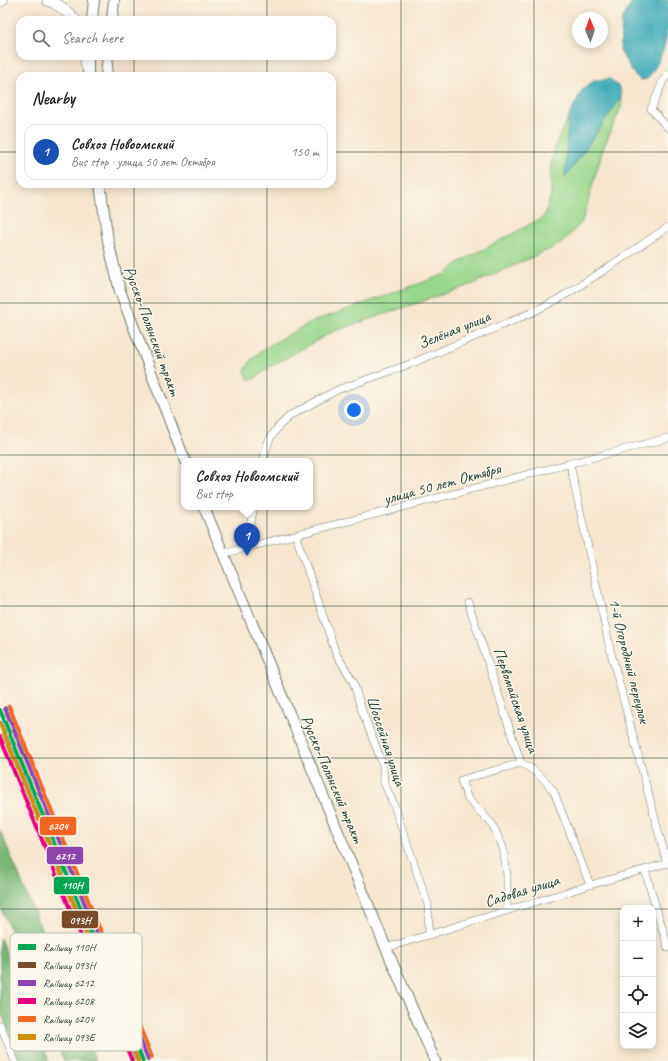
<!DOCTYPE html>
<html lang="en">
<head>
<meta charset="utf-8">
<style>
  :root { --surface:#fff; --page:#f2f2f2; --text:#222; --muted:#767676; --line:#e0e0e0; --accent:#7c3aed }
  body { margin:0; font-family:Caveat,sans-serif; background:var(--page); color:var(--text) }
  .controls { position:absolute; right:12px; bottom:12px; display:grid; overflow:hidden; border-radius:8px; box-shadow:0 2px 10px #0003 }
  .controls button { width:36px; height:36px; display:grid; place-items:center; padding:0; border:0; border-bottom:1px solid var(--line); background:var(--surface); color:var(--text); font:20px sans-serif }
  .compass { position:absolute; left:572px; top:12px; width:36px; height:36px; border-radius:50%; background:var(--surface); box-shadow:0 2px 10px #0003; rotate:358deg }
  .you { position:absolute; left:354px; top:410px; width:14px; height:14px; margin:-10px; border:3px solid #fff; border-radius:50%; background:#1a73e8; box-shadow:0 0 0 6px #1a73e833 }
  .badge { display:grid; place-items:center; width:26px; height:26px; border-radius:50%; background:var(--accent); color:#fff; font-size:13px; font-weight:700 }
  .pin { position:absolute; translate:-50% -33px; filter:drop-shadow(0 1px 2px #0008) }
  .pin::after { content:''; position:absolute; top:21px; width:14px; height:12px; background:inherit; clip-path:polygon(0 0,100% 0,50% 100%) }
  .popup { position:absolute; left:181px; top:458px; width:132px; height:52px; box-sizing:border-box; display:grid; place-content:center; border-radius:8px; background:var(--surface); filter:drop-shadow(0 1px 3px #0005); font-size:13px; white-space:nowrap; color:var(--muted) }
  .popup b { font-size:15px; color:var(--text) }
  .popup::after { content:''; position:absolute; left:50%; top:100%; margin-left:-8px; border:8px solid transparent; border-top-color:var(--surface) }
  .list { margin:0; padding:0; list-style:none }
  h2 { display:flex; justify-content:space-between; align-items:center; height:52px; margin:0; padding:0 16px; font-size:17px }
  h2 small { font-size:13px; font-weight:400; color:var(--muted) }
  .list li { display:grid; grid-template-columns:26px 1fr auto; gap:12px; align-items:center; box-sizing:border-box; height:56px; margin:0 8px 8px; padding:0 8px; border:1px solid var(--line); border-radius:12px }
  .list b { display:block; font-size:15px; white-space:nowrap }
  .list p { margin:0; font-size:13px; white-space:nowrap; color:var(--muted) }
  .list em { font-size:13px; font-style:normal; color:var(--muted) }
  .icon { flex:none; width:22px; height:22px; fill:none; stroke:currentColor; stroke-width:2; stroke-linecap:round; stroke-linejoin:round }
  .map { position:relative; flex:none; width:668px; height:1061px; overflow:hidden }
  .search { position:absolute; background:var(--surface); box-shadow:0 2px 10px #0003; left:16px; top:16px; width:320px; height:44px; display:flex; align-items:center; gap:10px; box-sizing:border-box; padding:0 14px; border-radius:12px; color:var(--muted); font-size:15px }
  .panel { position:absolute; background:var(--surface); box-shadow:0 2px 10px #0003; left:16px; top:72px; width:320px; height:116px; border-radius:12px }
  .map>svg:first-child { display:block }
</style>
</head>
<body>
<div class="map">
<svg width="668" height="1061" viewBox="0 0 668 1061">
  <rect width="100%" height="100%" fill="#fbf7ec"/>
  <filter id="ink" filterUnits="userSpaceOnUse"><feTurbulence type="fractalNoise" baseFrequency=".025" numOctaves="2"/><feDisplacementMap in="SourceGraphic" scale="8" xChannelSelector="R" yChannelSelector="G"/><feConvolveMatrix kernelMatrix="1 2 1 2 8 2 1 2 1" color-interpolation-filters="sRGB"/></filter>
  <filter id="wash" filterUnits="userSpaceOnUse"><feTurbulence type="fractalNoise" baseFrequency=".012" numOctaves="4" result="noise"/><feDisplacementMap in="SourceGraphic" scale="16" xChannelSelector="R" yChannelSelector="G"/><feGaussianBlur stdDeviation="0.9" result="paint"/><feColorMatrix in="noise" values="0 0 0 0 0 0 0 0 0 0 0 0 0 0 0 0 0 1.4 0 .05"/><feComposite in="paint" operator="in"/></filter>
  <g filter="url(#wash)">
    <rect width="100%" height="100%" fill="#f6e6d0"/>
    <path fill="#99d68b" stroke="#5c8a60" d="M621 98 622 105 603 149 582 222 561 244 473 284 332 332 268 368 256 378 249 380 245 371 251 360 265 348 309 323 446 274 458 263 544 217 551 195V165L556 143 568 118 565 178Z"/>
    <path fill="#7ab777" stroke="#4c7a56" d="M0 830 96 1061H64L0 905Z
      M0 938 49 1061H21L0 1010Z"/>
    <path fill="#3cacb7" stroke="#2e7476" d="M633 0H668C668 32 668 53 647 79L640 80 633 73 620 51 622 20Z
      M610 79 620 88 621 98 565 178 568 118 582 90 595 80Z"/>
  </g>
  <g filter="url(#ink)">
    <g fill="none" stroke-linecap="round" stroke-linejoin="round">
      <defs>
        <path id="street" d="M668 74 663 81 651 109 668 128
          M263 461 269 440 278 427 291 415 337 390 410 364 533 312 560 298 606 269 668 227
          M570 464 610 649 667 864
          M296 536 336 654 353 681 361 708 383 765 384 783 394 805 428 905 429 935
          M245 549 254 507
          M222 554 668 438
          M468 602 521 763C536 770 545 779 554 792L590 885
          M645 870 668 948
          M507 910V875L503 847 492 824 468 799 461 780 521 763
          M386 948 590 885 668 863
          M0 1025 15 1061"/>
        <path id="secondary" d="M92 20 94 0
          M112 20 114 0
          M88 76V60
          M106 76 108 56
          M100 184 108 241 120 291 185 461
          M204 507 386 948 435 1061"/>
        <path id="primary" d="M48 0C59 4 67 11 75 20
          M0 1 2 0
          M85 56 87 67"/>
      </defs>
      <use href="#street" stroke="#6a786b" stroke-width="8"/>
      <use href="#secondary" stroke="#6a786b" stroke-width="12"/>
      <use href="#primary" stroke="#6a786b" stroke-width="12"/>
      <use href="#street" stroke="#fff" stroke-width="7"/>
      <use href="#secondary" stroke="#fff" stroke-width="10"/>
      <use href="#primary" stroke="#fff" stroke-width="11"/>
      <defs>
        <path id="rail-1" d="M0 710 143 1061"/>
        <path id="rail-2" d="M0 723 138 1061"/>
        <path id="rail-3" d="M5 708 148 1059"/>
        <path id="rail-4" d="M0 737 132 1061"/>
        <path id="rail-5" d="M9 706 152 1057"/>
        <path id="rail-6" d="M0 724 138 1061"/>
      </defs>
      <use href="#rail-1" stroke="#fbf7ec" stroke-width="7"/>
      <use href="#rail-2" stroke="#fbf7ec" stroke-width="7"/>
      <use href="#rail-3" stroke="#fbf7ec" stroke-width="7"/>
      <use href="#rail-4" stroke="#fbf7ec" stroke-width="7"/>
      <use href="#rail-5" stroke="#fbf7ec" stroke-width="7"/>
      <use href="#rail-6" stroke="#fbf7ec" stroke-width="7"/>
      <use href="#rail-1" stroke="#00a651" stroke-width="4"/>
      <use href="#rail-2" stroke="#7a4b2a" stroke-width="4"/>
      <use href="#rail-3" stroke="#8e44ad" stroke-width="4"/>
      <use href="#rail-4" stroke="#e5007d" stroke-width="4"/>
      <use href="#rail-5" stroke="#f26522" stroke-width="4"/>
      <use href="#rail-6" stroke="#cc910a" stroke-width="4"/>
    </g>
  </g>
  <path fill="none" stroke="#1f3d34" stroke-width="1" stroke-opacity="0.55" d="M134 0V20M267 0V20M401 0V1061M534 0V1061M134 56V76M267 56V76M0 152H20M332 152H668M134 184V1061M267 184V1061M0 303H668M0 455H668M0 606H668M0 758H668M0 909H623M653 909H668"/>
  <g text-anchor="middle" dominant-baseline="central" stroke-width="3" stroke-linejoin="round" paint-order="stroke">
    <g font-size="16" fill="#1f3d34" stroke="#fbf7ec">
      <text transform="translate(454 330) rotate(-22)">Зелёная улица</text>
      <text transform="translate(152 331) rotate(70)">Русско-Полянский тракт</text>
      <text transform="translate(442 484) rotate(-15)">улица 50 лет Октября</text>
      <text transform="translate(629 661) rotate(76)">1-й Огородный переулок</text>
      <text transform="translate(516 700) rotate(71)">Первомайская улица</text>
      <text transform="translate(386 741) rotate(72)">Шоссейная улица</text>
      <text transform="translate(332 779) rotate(67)">Русско-Полянский тракт</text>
      <text transform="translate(522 891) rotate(-17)">Садовая улица</text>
    </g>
  </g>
  <rect x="10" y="933" width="132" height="118" rx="6" fill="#fbf7ec" stroke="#b9bfb5" stroke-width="1"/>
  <rect x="18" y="944" width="18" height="6" fill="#00a651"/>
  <rect x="18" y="962" width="18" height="6" fill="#7a4b2a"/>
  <rect x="18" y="980" width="18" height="6" fill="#8e44ad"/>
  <rect x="18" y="998" width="18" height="6" fill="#e5007d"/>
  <rect x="18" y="1016" width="18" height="6" fill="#f26522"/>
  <rect x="18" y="1034" width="18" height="6" fill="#cc910a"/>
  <g font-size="11" fill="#1f3d34">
    <text x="43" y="951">Railway 110Н</text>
    <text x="43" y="969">Railway 093Н</text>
    <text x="43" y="987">Railway 6212</text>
    <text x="43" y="1005">Railway 6208</text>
    <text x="43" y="1023">Railway 6204</text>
    <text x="43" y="1041">Railway 093Е</text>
  </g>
  <g stroke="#fbf7ec" stroke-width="1.5">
    <rect x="39" y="816" width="38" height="20" rx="4" fill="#f26522"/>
    <rect x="46" y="846" width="38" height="19" rx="4" fill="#8e44ad"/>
    <rect x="53" y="876" width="37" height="19" rx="4" fill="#00a651"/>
    <rect x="61" y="910" width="38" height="19" rx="4" fill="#7a4b2a"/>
  </g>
  <g font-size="11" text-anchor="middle" font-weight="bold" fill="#fff">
    <text x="58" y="830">6204</text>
    <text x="65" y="860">6212</text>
    <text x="72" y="889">110Н</text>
    <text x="80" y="924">093Н</text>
  </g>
</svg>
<div class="controls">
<button>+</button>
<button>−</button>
<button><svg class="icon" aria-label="locate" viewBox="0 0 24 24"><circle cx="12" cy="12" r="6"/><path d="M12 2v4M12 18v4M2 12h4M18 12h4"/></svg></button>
<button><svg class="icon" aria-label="layers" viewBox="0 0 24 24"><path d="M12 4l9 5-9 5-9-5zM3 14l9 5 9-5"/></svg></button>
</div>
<svg class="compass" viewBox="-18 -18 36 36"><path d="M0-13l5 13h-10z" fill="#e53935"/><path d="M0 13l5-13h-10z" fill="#767676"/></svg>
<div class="you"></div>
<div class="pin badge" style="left:247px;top:556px;background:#1a4fb4">1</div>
<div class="popup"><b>Совхоз Новоомский</b>Bus stop</div>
<div class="search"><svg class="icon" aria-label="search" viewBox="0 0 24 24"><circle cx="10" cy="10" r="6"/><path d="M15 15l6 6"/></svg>Search here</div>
<section class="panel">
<h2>Nearby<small></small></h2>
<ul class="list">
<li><span class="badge" style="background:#1a4fb4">1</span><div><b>Совхоз Новоомский</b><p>Bus stop · улица 50 лет Октября</p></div><em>150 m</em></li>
</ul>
</section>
</div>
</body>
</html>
